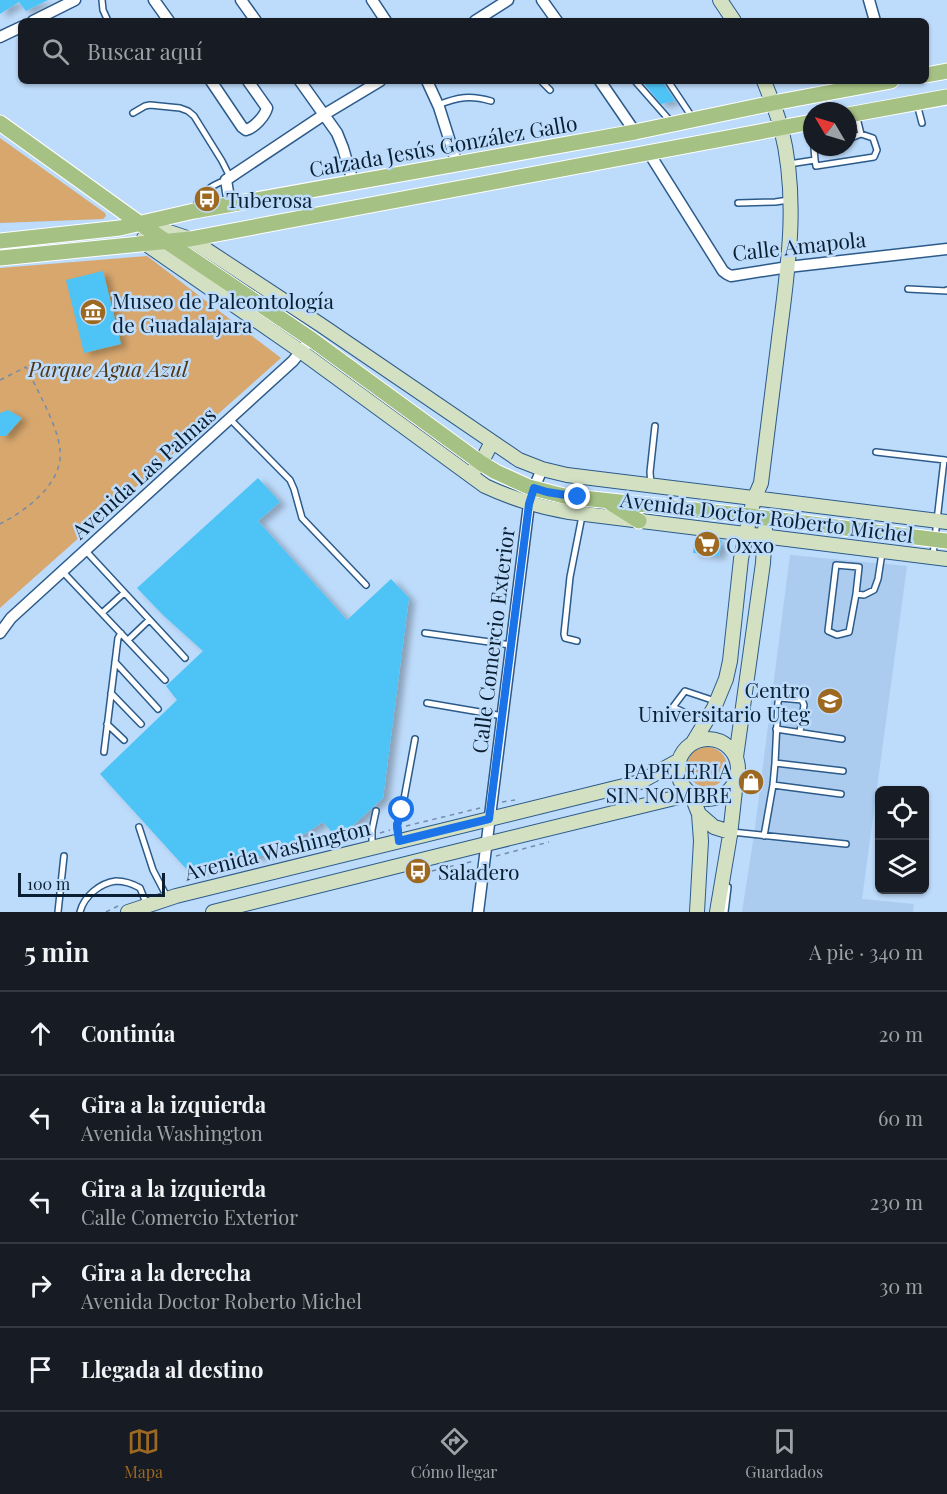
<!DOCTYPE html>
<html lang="es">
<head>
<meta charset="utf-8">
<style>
  :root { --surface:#171b24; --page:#20242c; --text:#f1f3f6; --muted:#9ea1a6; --line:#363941; --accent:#9d6921 }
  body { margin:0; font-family:"Playfair Display",serif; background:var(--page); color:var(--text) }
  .controls { position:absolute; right:18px; bottom:18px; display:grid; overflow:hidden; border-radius:9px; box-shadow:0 2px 4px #0004 }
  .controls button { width:54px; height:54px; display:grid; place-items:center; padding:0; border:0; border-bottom:2px solid var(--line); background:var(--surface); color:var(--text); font:30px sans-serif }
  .compass { position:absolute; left:803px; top:102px; width:54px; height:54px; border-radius:50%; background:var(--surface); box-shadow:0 2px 4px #0004; rotate:308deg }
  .scale { position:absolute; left:18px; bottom:15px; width:147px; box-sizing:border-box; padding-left:6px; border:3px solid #0b1f33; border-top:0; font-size:16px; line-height:21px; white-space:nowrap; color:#0b1f33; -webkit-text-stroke:4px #bddbfb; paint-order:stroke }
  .stop { position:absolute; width:18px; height:18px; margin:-14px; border:4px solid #1a73e8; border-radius:50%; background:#fff }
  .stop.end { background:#1a73e8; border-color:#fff; box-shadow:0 2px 6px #0008 }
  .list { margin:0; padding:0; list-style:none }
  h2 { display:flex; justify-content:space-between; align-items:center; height:78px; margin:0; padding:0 24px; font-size:26px }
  h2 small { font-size:20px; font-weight:400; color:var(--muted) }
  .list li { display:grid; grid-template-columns:39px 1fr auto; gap:18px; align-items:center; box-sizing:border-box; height:84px; padding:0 24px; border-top:2px solid var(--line) }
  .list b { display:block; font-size:22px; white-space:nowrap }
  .list p { margin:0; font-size:20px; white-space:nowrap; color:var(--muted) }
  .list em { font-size:20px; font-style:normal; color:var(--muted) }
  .icon { flex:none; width:33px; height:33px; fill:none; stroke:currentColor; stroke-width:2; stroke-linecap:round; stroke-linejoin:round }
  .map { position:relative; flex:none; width:947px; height:912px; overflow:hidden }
  .search { position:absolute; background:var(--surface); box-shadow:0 2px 4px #0004; left:18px; right:18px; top:18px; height:66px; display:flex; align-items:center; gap:15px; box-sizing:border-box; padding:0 21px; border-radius:9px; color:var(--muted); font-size:22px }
  .sheet { height:498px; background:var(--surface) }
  nav { display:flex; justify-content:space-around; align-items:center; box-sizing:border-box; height:84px; border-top:2px solid var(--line); background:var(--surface); font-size:16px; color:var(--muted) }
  nav a { display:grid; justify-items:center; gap:3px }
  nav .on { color:var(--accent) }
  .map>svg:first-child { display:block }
</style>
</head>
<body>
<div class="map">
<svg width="947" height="912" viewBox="0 0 947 912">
  <defs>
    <filter id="shadow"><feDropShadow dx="6" dy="3.5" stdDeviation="3" flood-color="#0004"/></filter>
  </defs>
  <rect width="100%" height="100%" fill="#bddbfb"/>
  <path fill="#abccef" d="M790 555 907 566 862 899 914 904 913 912H742L754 835Z"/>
  <path fill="#d7a76e" d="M0 138 105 213 106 216 103 219 0 223Z
    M147 256 281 358 0 608V268Z
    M687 767a20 20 0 1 1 40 0a20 20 0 1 1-40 0Z"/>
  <path fill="#4dc3f6" filter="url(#shadow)" d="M0 0H48L26 11 19 2 0 14Z
    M642 81H662L675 101 661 104Z
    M103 271 121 344 84 353 66 280Z
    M8 410 22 418 6 436H0V413Z
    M258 478 280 502 258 521 347 620 391 579 409 598 383 798 338 839 323 822 298 838 305 845 190 873 100 774 177 700 166 686 203 651 163 615 137 588Z
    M695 537 722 540 719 556 693 553Z"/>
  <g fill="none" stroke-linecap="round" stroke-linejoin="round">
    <defs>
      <path id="lane" d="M102 0 103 10 108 21
        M541 81 550 90
        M635 81 672 123
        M668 81 692 117
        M917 104 922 123
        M438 105C458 97 470 95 491 101
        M133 113 145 106 150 105 180 108 188 111 194 116 222 161 230 177
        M848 139 861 134 856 114
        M815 160 816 166 874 157 877 150 873 138 861 134
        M789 164 815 160 814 148 818 147
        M738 203 775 202 789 200
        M195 208C201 192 210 186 226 180
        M908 289 947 291V290
        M230 419 290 480 294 489 302 518 366 585
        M876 452 945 460
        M651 484 650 472 655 426
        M85 550 185 658
        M933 555 944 460
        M62 571 165 680
        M856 594 859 567 836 565 828 631 837 635 849 632 856 594 864 595 874 590 878 579 882 553
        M102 613 124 593
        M425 633 511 645
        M128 640 149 620
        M577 641 565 638 564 634 570 577 582 516
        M115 662 158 709
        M111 693 141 724
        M427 703 503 716
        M703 723 688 714 673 707 685 691 715 701
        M107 724 124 740
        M776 729 842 739
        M104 752 118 638 121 633
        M775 763 778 702 780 698 802 700 804 705 800 732
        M773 785 775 763 843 771
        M139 827 153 870 167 897
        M732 832 846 844
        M764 836 773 785 841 794
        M399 839 397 825 402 810 415 739
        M372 846V830L376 811
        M58 912 64 856
        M80 912C84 896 100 883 116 881 125 881 133 884 140 888L147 905
        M725 912 728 887"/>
      <path id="street" d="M154 0 169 21
        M241 0 256 21
        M372 0 386 21
        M542 0 557 21
        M869 0 875 21
        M33 21 75 0
        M475 21 508 0
        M0 37 21 27
        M211 81 242 127 246 130C254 128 265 116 267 108L248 81
        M300 81 337 133 343 148 353 182
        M427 81 439 107 457 164
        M600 81 635 132
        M649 153 723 271 727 274 731 276 788 267 947 249
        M230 204 226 180 325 114 380 81
        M0 633 11 618 22 608 293 361 311 339
        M478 912 529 504 534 488 542 469"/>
      <path id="secondary" d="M720 0 734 21
        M148 225 190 239 321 325 519 460 542 469 567 475 947 522
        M144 238 146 244 299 350 485 486C513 499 539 507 569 512L947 559
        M473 471 481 463 492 442
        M752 507 754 499 761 483C767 435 773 386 779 338 788 268 799 198 781 128 777 112 770 97 764 81
        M678 769a30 30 0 1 1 60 0a30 30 0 1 1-60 0Z
        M694 741 714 708 726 679 730 661 741 559 748 525
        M736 757 763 563 765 529
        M699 814 714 827 730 832
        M128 912 176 896 640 782 678 761
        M213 912 486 844 691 794 699 814 701 841 697 912
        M717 912 730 835 736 781"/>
      <path id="primary" d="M926 75 947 71
        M848 115 947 97
        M0 123 139 223 311 339 481 463 496 472 529 487 564 496 750 516 947 541
        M0 241 120 228 194 211 635 132 773 103 891 81
        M0 258 190 239 812 122
        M609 502 639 521"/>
    </defs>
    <use href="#lane" stroke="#2c5b8a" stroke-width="8"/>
    <use href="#street" stroke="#2c5b8a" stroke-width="13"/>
    <use href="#secondary" stroke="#2c5b8a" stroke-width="16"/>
    <use href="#primary" stroke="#fff" stroke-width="17"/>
    <path stroke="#738da8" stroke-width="1.5" stroke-dasharray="4.5 4.5" stroke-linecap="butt" d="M0 380 26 367C37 390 57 424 60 449 64 483 27 510 0 524
      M502 802 515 800
      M406 826 480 808
      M380 833 390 830
      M351 840 363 837
      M496 856 549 842
      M423 873 474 861
      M106 912 118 906"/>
    <use href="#lane" stroke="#fff" stroke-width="5"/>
    <use href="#street" stroke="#fff" stroke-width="10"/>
    <use href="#secondary" stroke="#d3e0c2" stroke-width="14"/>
    <use href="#primary" stroke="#a6c184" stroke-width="15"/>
  </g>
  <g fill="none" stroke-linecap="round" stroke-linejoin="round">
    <path stroke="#1a73e8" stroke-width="8" d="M402 810 397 825 399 841 489 819 529 504 534 488 547 492 578 497"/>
  </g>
  <defs>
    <symbol id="bus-disc" viewBox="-11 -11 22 22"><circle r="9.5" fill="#9d6921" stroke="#bddbfb"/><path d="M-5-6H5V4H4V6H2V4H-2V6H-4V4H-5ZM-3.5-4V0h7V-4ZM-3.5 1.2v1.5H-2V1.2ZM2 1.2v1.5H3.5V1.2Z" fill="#fff"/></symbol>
    <symbol id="museum-disc" viewBox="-11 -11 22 22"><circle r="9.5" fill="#9d6921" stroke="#bddbfb"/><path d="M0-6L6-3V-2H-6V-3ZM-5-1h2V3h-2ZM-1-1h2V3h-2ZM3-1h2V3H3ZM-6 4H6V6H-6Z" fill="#fff"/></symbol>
    <symbol id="supermarket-disc" viewBox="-11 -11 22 22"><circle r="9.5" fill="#9d6921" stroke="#bddbfb"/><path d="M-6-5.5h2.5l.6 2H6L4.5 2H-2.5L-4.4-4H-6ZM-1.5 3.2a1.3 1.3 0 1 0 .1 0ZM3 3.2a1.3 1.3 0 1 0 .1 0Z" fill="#fff"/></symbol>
    <symbol id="university-disc" viewBox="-11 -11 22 22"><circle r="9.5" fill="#9d6921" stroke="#bddbfb"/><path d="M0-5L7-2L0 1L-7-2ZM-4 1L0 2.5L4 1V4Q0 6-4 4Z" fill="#fff"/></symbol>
    <symbol id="shop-disc" viewBox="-11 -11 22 22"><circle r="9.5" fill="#9d6921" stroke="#bddbfb"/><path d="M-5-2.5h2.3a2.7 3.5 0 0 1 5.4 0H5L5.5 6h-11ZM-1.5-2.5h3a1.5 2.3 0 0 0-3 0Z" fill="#fff"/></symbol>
  </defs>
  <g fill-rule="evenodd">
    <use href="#bus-disc" x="192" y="184" width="30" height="30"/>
    <use href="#museum-disc" x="78" y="297" width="30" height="30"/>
    <use href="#supermarket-disc" x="692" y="529" width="30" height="30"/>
    <use href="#university-disc" x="815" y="686" width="30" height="30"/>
    <use href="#shop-disc" x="736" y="767" width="30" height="30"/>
    <use href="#bus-disc" x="403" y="856" width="30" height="30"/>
  </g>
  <g text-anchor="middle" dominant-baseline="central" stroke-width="5" stroke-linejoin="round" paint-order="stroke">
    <g font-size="21" fill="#0b1f33" stroke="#bddbfb">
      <text transform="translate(443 145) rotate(-10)">Calzada Jesús González Gallo</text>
      <text transform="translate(799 245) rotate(-6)">Calle Amapola</text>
      <text transform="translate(143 472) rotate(-42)">Avenida Las Palmas</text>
      <text transform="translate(767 516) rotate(7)">Avenida Doctor Roberto Michel</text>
      <text transform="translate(492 640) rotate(-83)">Calle Comercio Exterior</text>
      <text transform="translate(277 849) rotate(-14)">Avenida Washington</text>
    </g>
    <g font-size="21" fill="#0b1f33" stroke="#bddbfb" text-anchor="start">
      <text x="226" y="199">Tuberosa</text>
      <text x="112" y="300">Museo de Paleontología<tspan x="112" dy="24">de Guadalajara</tspan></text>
      <text x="726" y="544">Oxxo</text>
      <text x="810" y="689" text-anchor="end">Centro<tspan x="810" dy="24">Universitario Uteg</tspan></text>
      <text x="732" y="770" text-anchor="end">PAPELERIA<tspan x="732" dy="24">SIN NOMBRE</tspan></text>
      <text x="438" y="871">Saladero</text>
    </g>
    <g font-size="21" font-style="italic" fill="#513613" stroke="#bddbfb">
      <text x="108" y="368">Parque Agua Azul</text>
    </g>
  </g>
</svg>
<div class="controls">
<button><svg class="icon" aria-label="locate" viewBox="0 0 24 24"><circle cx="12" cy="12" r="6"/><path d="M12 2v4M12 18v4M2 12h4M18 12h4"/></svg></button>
<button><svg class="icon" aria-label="layers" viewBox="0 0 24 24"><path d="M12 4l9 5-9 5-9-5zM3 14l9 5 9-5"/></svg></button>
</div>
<svg class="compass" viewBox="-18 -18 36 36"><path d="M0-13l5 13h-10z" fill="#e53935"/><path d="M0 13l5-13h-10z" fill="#9ea1a6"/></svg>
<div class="scale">100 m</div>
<div class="stop" style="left:402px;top:810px"></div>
<div class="stop end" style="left:578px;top:497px"></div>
<div class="search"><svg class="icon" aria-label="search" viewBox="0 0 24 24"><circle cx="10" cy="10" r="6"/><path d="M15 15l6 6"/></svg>Buscar aquí</div>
</div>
<section class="sheet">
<h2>5 min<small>A pie · 340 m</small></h2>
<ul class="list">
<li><svg class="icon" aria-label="ahead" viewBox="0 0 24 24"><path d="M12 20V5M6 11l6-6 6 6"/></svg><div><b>Continúa</b></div><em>20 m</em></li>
<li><svg class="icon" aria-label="left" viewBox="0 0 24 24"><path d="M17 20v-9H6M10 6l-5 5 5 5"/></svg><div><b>Gira a la izquierda</b><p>Avenida Washington</p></div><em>60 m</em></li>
<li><svg class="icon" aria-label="left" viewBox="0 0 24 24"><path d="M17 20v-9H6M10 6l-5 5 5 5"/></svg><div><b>Gira a la izquierda</b><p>Calle Comercio Exterior</p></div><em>230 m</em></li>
<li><svg class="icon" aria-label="right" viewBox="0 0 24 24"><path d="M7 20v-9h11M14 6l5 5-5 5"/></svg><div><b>Gira a la derecha</b><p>Avenida Doctor Roberto Michel</p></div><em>30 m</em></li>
<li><svg class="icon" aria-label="arrive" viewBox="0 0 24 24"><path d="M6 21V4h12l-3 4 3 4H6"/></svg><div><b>Llegada al destino</b></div></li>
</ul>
</section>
<nav>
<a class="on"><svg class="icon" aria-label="map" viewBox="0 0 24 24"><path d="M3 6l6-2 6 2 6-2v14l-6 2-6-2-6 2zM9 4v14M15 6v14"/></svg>Mapa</a>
<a><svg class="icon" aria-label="directions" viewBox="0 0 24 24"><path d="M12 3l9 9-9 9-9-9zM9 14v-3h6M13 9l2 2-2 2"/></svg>Cómo llegar</a>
<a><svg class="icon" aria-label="saved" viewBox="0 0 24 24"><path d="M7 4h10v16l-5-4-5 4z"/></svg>Guardados</a>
</nav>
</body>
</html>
